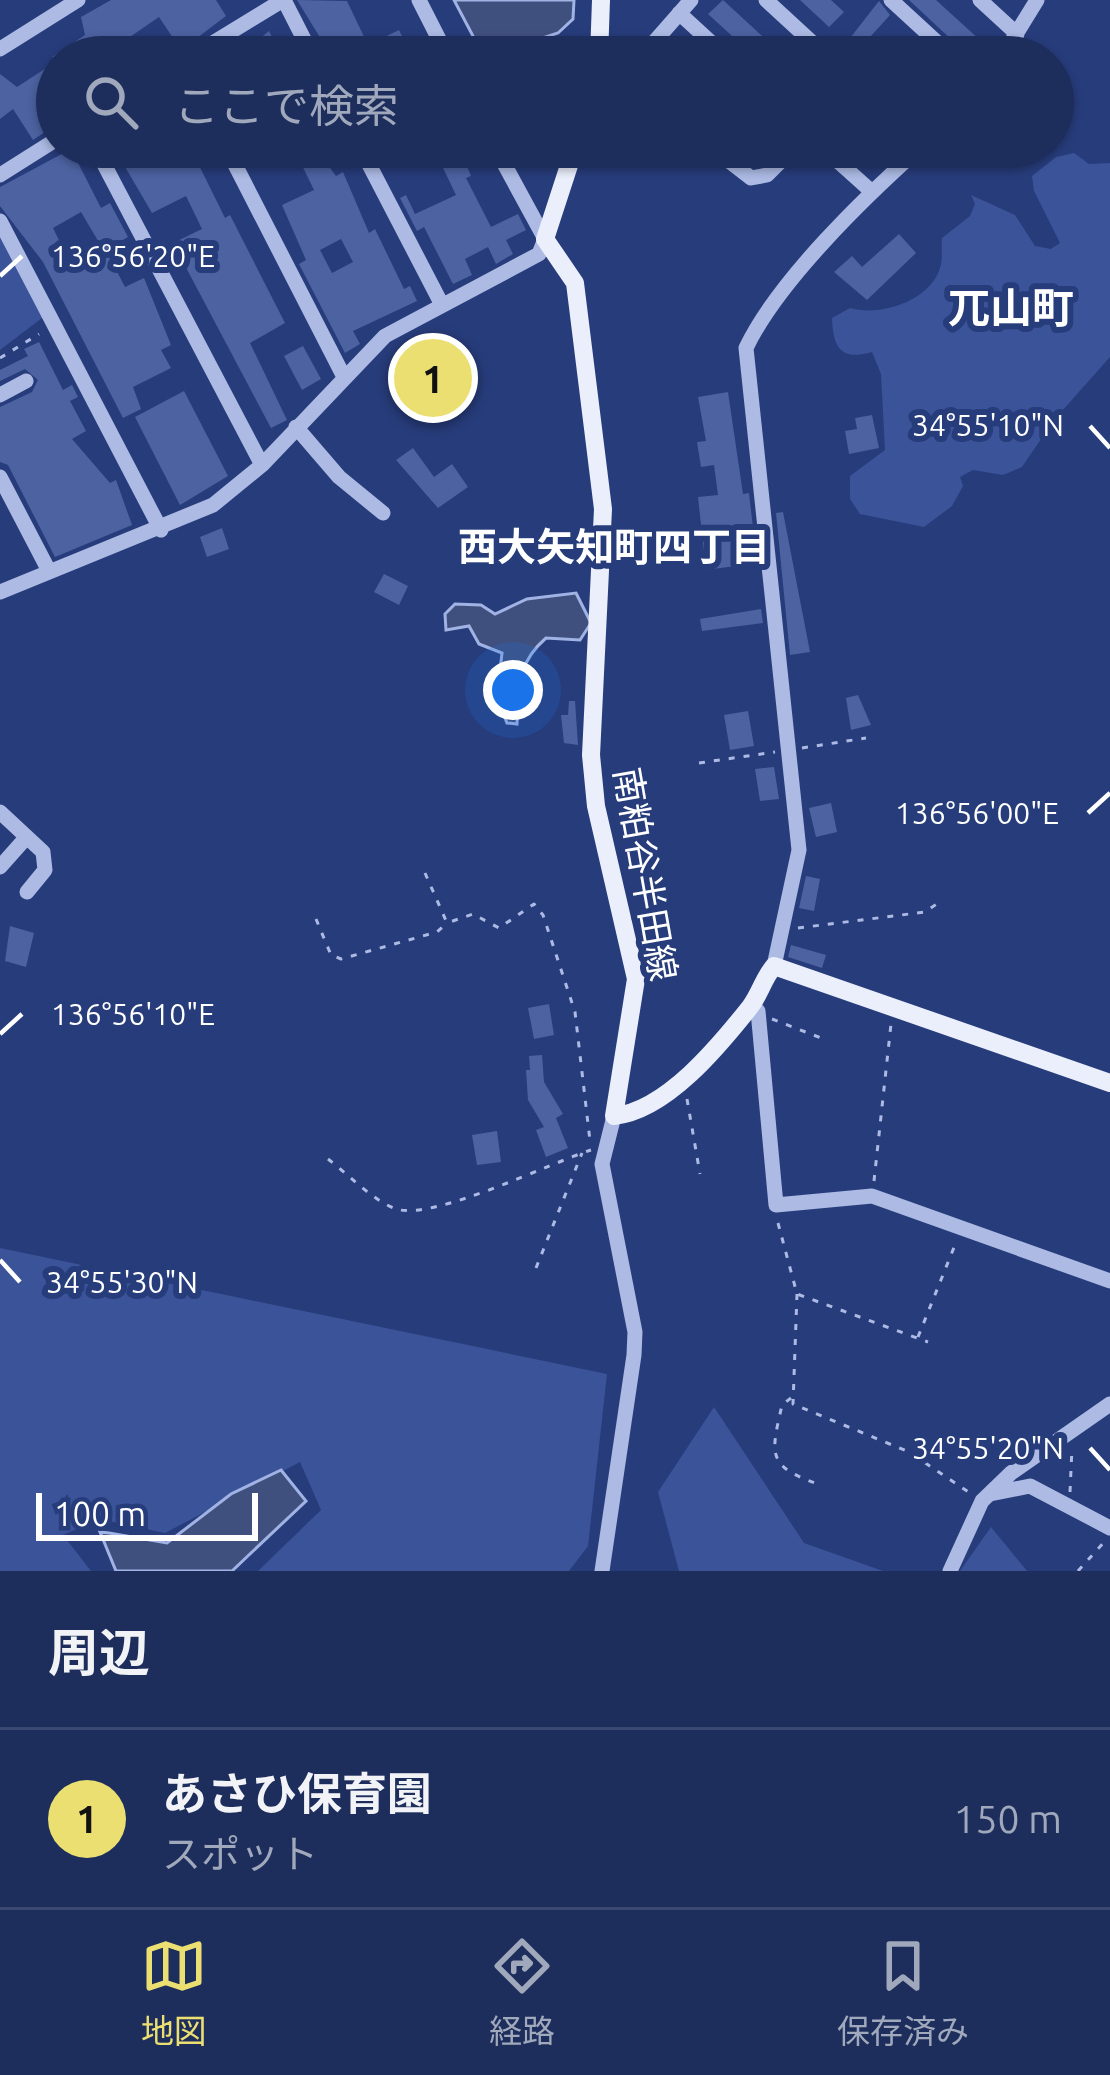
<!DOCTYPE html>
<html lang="ja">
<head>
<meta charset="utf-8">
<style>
  :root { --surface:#1d2d5c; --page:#253562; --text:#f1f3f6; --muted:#a0a8bb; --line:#3b4972; --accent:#ebdf72 }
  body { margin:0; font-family:Ubuntu,"Noto Sans JP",sans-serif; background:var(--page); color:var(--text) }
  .scale { position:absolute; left:36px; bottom:30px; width:222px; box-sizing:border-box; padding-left:12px; border:6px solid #fff; border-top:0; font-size:33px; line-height:42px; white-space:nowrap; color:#fff; -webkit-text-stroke:9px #273c7b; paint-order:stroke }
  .you { position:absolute; left:513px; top:690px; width:42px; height:42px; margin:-30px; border:9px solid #fff; border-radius:50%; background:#1a73e8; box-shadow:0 0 0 18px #1a73e833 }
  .badge { display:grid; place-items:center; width:78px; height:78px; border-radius:50%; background:var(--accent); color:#111; font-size:39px; font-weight:700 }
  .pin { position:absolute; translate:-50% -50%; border:6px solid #fff; box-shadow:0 3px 12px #0006 }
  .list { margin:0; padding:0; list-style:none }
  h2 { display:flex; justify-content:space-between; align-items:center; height:156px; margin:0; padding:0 48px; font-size:51px }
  h2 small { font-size:39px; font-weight:400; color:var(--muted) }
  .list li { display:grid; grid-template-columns:78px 1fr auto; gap:36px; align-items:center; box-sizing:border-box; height:180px; padding:0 48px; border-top:3px solid var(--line) }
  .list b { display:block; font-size:45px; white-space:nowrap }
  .list p { margin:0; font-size:39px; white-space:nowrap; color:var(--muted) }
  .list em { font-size:39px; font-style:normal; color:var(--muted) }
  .icon { flex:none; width:66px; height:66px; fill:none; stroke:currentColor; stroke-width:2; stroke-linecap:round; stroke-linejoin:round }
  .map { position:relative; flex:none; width:1110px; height:1571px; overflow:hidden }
  .search { position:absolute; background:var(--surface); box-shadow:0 3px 9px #0004; left:36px; right:36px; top:36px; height:132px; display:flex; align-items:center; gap:30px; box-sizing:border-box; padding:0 42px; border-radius:66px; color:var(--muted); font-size:45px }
  .sheet { height:336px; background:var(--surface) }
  nav { display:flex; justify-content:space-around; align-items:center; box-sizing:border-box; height:168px; border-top:3px solid var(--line); background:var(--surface); font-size:33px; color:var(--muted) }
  nav a { display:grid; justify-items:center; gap:6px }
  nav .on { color:var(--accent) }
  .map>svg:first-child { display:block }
</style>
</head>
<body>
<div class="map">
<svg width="1110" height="1571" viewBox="0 0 1110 1571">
  <rect width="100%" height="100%" fill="#273c7b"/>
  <path fill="#3b5398" d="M1074 153 1089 164 1110 163V357L1054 420 1022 467 1003 475 973 470 960 477 963 486 952 506 924 527 860 514 850 499V476L885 450 881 374 872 352C841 361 833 348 832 318L850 308C880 317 930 301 940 268 943 259 941 247 942 238L970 216 975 204 971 195 1015 215 1035 246 1051 249 1060 243 1034 191 1032 176 1056 157Z
    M0 236 42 318 0 350Z
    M0 1248 607 1374 588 1546 569 1571H258L321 1510 300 1462 165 1533 99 1519 63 1535 91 1571H0Z
    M714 1407 804 1543 883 1571H679L658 1492Z
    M991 1527 1027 1571H960Z"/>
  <path fill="#40507e" stroke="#a0b3e4" stroke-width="3" d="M454 0H574L573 19 558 33 484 57Z
    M576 593 591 623 580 640 546 638C516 664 519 688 517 724L507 723 497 697 502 653 479 644 469 626 446 630 445 614 455 604 481 605 495 614 527 599Z
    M281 1470 306 1501 232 1571H116L100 1532 109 1533 167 1543 231 1494Z"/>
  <path fill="#4c62a1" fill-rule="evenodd" d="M111 0H216L226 16 181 50 159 17 111 50 116 57H52L85 35 81 17Z
    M297 0 347 1 368 45 399 30 412 57H332Z
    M723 0 785 57H755L708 14Z
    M800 0H831L844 12 829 27Z
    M909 0H936L981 41 968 55Z
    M879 1 890 15 871 36 894 57H863L847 42Z
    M269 31 280 53 226 57 253 44Z
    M57 61V124L33 140 13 109 0 119V74L17 87Z
    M128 147H190L225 218 230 215 285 323 250 343 287 420 271 428 173 243 202 229 186 196 152 213 117 153Z
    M293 147H315L336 176 343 172 369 233 375 229 404 289 410 286 417 301 353 331 360 344 345 353 299 264 306 260 282 205 314 190ZM341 239 353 262 332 273 320 250Z
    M433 147H459L471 176 466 178 491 227 518 214 526 230 506 240 513 254 496 264 488 247 465 259 472 275 453 284 424 227 417 231 400 198 406 195 415 214 456 195Z
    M71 149 101 208 110 203 128 237 121 241 129 256 113 264 125 287 144 278 171 345 161 350 171 368 133 387 141 409 123 418 43 262 0 206V187ZM81 212 107 256 75 273 53 228Z
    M899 234 916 253 867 300 834 272 852 256 862 267Z
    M39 342 63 390 72 385 78 397 70 401 86 431 72 439 110 483 116 480 132 525 55 557 8 465 0 462V407L32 392 38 380 25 369 0 381V370L28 356 24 349Z
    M427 345 466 388 440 411 401 368Z
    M303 346 321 379 302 390 284 356Z
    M184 391 228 476 180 505 135 417Z
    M728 392 743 494 749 493 757 563 706 570 698 497 718 495 714 465 701 467 697 442 706 441 698 397Z
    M872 415 879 448 849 454 845 431 857 429 855 418Z
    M413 448 434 477 452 464 468 487 438 508 396 460Z
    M783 512 810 652 790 655 776 513Z
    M222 528 229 549 207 557 200 537Z
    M384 574 408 586 399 605 374 592Z
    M761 609 763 623 702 631 700 619Z
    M858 695 871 725 851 730 846 698Z
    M569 701H575L578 745 564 743 561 715H568Z
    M748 711 754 746 730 750 724 715Z
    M774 767 779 799 760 801 755 769Z
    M831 803 837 832 816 837 809 808Z
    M806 876 820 879 814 911 799 908Z
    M10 926 34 933 26 967 5 961Z
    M791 945 826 955 822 968 788 957Z
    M549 1004 554 1035 534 1039 528 1008Z
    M542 1055 544 1082 563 1114 556 1118 568 1148 546 1157 536 1130 544 1127 528 1100 526 1070H530L529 1056Z
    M497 1131 501 1162 477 1165 472 1135Z"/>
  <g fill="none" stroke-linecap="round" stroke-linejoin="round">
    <path stroke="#acbae4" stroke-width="3" stroke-dasharray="6 9" stroke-linecap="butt" d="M0 358 39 334
      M802 748 866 738
      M699 763 775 752
      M425 873 447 923 473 914 499 928 534 904 543 915 575 1012 590 1141
      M316 919 331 955 341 959 437 932 446 924
      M798 928 925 912 941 901
      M772 1019 821 1038
      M687 1099 700 1174
      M328 1159C349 1175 372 1200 396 1209 433 1221 550 1163 591 1150
      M874 1181 891 1024
      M778 1223 797 1294 928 1342
      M536 1268 582 1153
      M797 1294 793 1404 909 1452 970 1493
      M918 1337 957 1240
      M791 1398 782 1405C771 1454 766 1466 818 1484
      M1070 1492 1072 1448
      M1078 1571 1106 1540"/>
    <path stroke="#acbae4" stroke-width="15" d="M284 0 313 57
      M419 0 448 57
      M766 0 828 57
      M891 0 953 57
      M980 0 1017 34
      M679 13 727 57
      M0 49 78 0
      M190 57 283 0
      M641 57 691 0
      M1002 57 1037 0
      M95 147 262 465
      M226 147 343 375
      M360 147 441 303
      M711 147 751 178 767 175 795 147
      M822 147 871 191
      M0 175 57 139
      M0 221 161 530
      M0 395 26 381
      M296 427 339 477 383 513
      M0 477 48 569
      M0 592 213 505 262 465 385 336 539 254 545 239 495 147
      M0 812 43 852 45 870 27 892
      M0 867 24 840
      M774 966 799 850 746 348C778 281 865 197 921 147
      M752 1005 758 1011 776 1205 872 1196 1110 1281
      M990 1494 1030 1486 1110 1528
      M602 1571 634 1355 635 1332 602 1164 614 1116
      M950 1571 982 1501 1011 1473 1110 1404"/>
    <path stroke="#ebeffc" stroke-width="18" d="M599 57 601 0
      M575 147 545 239 575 283 603 509 591 755 596 806 636 979 614 1116C666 1111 719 1046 750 1007 760 994 763 979 774 966L1110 1083"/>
  </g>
  <path fill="none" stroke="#fff" stroke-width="4.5" d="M0 276 22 256M1090 426 1110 448M1088 813 1110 793M0 1034 22 1014M0 1260 20 1282M1090 1448 1110 1470"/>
  <g text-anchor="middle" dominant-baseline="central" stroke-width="12" stroke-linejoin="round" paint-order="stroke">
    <g font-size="36" fill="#fff" stroke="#273c7b">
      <text transform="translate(646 874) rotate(80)">南粕谷半田線</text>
    </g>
    <g font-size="39" font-weight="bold" fill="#fff" stroke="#273c7b">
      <text x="614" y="546">西大矢知町四丁目</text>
    </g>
    <g font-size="42" font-weight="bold" fill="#fff" stroke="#273c7b">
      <text x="1011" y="307">兀山町</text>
    </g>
  </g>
  <g font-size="30" text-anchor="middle" fill="#fff" stroke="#273c7b" stroke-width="12" stroke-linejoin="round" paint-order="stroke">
    <text x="133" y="267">136°56'20"E</text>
    <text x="988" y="436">34°55'10"N</text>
    <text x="977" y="824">136°56'00"E</text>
    <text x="133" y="1025">136°56'10"E</text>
    <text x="122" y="1293">34°55'30"N</text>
    <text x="988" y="1459">34°55'20"N</text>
  </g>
</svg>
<div class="scale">100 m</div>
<div class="you"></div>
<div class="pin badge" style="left:433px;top:378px">1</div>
<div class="search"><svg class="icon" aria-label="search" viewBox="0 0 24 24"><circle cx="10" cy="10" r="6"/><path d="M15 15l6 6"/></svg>ここで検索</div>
</div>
<section class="sheet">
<h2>周辺<small></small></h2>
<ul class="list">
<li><span class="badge">1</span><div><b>あさひ保育園</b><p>スポット</p></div><em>150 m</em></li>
</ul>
</section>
<nav>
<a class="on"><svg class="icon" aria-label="map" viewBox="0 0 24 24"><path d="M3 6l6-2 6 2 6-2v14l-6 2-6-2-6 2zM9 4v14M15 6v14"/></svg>地図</a>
<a><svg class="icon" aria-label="directions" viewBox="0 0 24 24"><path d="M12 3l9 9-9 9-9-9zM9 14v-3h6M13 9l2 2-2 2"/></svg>経路</a>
<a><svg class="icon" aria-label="saved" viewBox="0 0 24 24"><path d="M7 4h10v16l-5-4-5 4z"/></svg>保存済み</a>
</nav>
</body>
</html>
